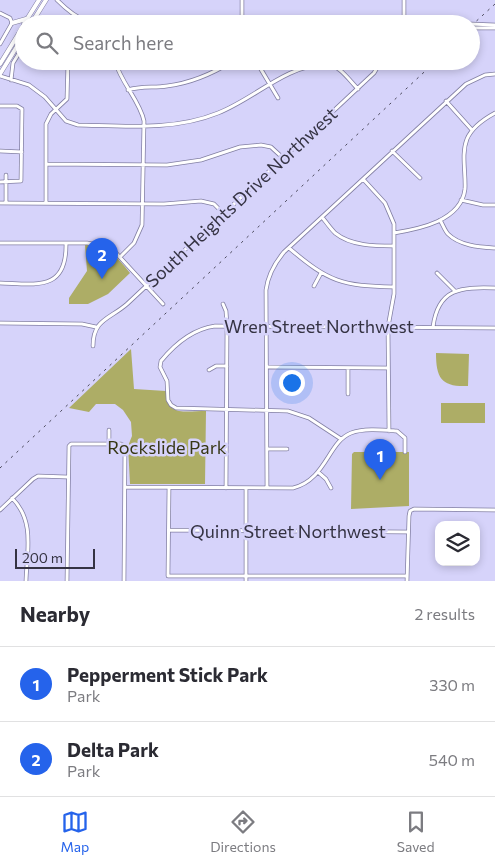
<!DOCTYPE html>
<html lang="en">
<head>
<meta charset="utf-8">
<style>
  :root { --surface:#fff; --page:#f7f7f7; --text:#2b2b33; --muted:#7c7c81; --line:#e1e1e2; --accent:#2563eb }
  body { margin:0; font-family:Commissioner,sans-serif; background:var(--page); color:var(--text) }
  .controls { position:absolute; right:15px; bottom:15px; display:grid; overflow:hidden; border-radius:10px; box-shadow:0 2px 8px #0003 }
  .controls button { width:45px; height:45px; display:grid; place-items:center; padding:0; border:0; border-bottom:1px solid var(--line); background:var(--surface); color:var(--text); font:25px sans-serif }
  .scale { position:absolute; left:15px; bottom:12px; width:80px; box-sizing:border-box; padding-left:5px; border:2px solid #353343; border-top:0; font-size:14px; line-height:18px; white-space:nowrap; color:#353343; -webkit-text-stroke:4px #d6d3fa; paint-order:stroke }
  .you { position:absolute; left:291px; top:382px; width:18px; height:18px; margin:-12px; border:4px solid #fff; border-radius:50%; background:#1a73e8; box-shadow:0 0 0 8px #1a73e833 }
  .badge { display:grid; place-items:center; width:32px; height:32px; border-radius:50%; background:var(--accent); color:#fff; font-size:16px; font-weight:700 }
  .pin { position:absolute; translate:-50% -41px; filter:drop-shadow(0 1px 2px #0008) }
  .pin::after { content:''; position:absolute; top:26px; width:18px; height:15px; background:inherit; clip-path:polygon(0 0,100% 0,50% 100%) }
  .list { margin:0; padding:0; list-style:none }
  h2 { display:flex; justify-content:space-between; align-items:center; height:65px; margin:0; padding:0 20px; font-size:21px }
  h2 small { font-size:16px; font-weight:400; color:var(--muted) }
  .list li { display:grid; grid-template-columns:32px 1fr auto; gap:15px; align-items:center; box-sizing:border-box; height:75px; padding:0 20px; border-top:1px solid var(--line) }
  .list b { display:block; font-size:19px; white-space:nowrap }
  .list p { margin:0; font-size:16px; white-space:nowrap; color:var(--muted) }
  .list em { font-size:16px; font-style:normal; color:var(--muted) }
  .icon { flex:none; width:28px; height:28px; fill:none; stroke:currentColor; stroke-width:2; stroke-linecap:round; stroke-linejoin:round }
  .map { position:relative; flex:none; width:495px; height:581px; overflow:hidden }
  .search { position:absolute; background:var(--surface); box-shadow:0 2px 8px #0003; left:15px; right:15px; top:15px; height:55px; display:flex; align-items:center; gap:12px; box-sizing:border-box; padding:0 18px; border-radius:28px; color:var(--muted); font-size:19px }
  .sheet { height:215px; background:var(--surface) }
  nav { display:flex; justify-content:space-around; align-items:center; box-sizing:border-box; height:70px; border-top:1px solid var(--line); background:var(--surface); font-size:14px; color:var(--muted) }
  nav a { display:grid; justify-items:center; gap:2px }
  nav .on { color:var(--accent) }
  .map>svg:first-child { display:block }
</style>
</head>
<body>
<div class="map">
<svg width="495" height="581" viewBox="0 0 495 581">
  <rect width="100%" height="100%" fill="#d6d3fa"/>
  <path fill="#adad66" d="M85 245C109 246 116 256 130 273L108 294 88 304H69V298L87 271Z
    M131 349 134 389 166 391C166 417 186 411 206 411L205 484H130L128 446 132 436 131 422 123 410 115 404H96L89 412 69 408Z
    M436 353 469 354 468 386C442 387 436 379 436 353Z
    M441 403H485V423H441Z
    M354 452H409V506L351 509 352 454Z"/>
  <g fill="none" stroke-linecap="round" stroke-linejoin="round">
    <defs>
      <path id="minor" d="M57 0C80 23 88 23 119 24
        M242 0V24
        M404 0V24
        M0 13 10 18 12 23 0 44
        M471 24 495 25
        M471 28H495
        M115 61C121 83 140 101 144 121L142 225 134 243 120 257
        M256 61 278 98
        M0 76 29 85 45 97 66 121 78 125C124 126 174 131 218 113 254 99 285 66 325 64 339 64 349 80 358 89
        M11 80 13 63 24 45
        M128 90C141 86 154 88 167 86 192 83 212 74 233 61
        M446 101 472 130
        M0 106H17L22 109 21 181 0 182
        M0 151 22 152
        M392 151 420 178
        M46 164 167 165 201 160 240 147 261 145 271 147 283 158
        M363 179 385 203 394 224V294L388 327 389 431
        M461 200 483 205H495
        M0 203 164 204 201 201 214 204 224 214
        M6 203V175
        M46 203V124L51 114 67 99 68 61
        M322 217C326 222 330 228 335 233 351 246 375 246 394 246
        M440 220C443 225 445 231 448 234 460 246 480 247 495 248
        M394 233C419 229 461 221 465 189 466 173 461 154 467 139 472 127 484 119 495 113
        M0 243H87L105 246 116 253 163 304
        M289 248C329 282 342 286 394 287
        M437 273 455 291
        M0 283C36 284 67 292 66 243
        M314 286 321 273
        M223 304 226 311 227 326 226 488
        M0 323 82 324 96 327
        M433 327C438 288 461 287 495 288
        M93 346C93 319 110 319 127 304L374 73 381 61
        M268 367 388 368
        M209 370 216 366H227
        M348 394V368
        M341 439 309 418 288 411 176 408 171 405 168 400 167 381 160 367 161 361C175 344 193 329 215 326L495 328
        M109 444V430
        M267 449H287
        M318 472 326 479 331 488
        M126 487 293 488C326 480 328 442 351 433 364 428 383 430 397 431L405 438V452
        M169 488 168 576H407
        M267 488 266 290C268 275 274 264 284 252L466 84 485 75 495 74
        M12 498C35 521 27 551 26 581
        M0 510 33 479 38 476 67 477
        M169 530 408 532
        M67 581 69 446 71 444H121L125 446 124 581
        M246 581V488
        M407 581 409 516 410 511 414 509 495 510"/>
      <path id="major" d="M12 23 26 19
        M24 24 39 0
        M31 24 46 0
        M0 64 24 25
        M0 74 24 35"/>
    </defs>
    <use href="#minor" stroke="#827fa3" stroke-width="4.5"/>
    <use href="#major" stroke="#827fa3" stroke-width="5"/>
    <use href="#minor" stroke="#fff" stroke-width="3"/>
    <use href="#major" stroke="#fff" stroke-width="4"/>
    <path stroke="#4b495c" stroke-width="1" stroke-dasharray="2.5 5" stroke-linecap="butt" d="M471 26 495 4
      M0 468 436 61"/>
  </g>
  <g text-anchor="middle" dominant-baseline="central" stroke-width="5" stroke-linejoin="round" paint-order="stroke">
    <g font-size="18" fill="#353343" stroke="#d6d3fa">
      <text transform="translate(241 197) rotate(-43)">South Heights Drive Northwest</text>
      <text x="319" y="326">Wren Street Northwest</text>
      <text x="288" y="531">Quinn Street Northwest</text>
    </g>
    <g font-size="18" fill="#363614" stroke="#d6d3fa">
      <text x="167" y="447">Rockslide Park</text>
    </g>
  </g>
</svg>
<div class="controls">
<button><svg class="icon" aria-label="layers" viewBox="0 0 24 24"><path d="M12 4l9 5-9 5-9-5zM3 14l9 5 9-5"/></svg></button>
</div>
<div class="scale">200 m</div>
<div class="you"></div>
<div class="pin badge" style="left:380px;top:480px">1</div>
<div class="pin badge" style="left:102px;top:279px">2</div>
<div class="search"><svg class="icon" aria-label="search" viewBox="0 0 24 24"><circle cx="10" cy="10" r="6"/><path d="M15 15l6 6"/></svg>Search here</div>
</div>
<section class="sheet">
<h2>Nearby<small>2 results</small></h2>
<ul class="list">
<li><span class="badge">1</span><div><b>Pepperment Stick Park</b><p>Park</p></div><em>330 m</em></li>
<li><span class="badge">2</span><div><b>Delta Park</b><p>Park</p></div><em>540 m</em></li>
</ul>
</section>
<nav>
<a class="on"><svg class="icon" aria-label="map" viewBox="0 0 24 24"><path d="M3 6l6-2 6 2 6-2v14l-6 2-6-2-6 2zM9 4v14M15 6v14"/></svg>Map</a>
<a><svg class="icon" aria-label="directions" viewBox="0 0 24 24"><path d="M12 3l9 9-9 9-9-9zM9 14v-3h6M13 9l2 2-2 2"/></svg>Directions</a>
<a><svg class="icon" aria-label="saved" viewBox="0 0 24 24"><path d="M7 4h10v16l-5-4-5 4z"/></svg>Saved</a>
</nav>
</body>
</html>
